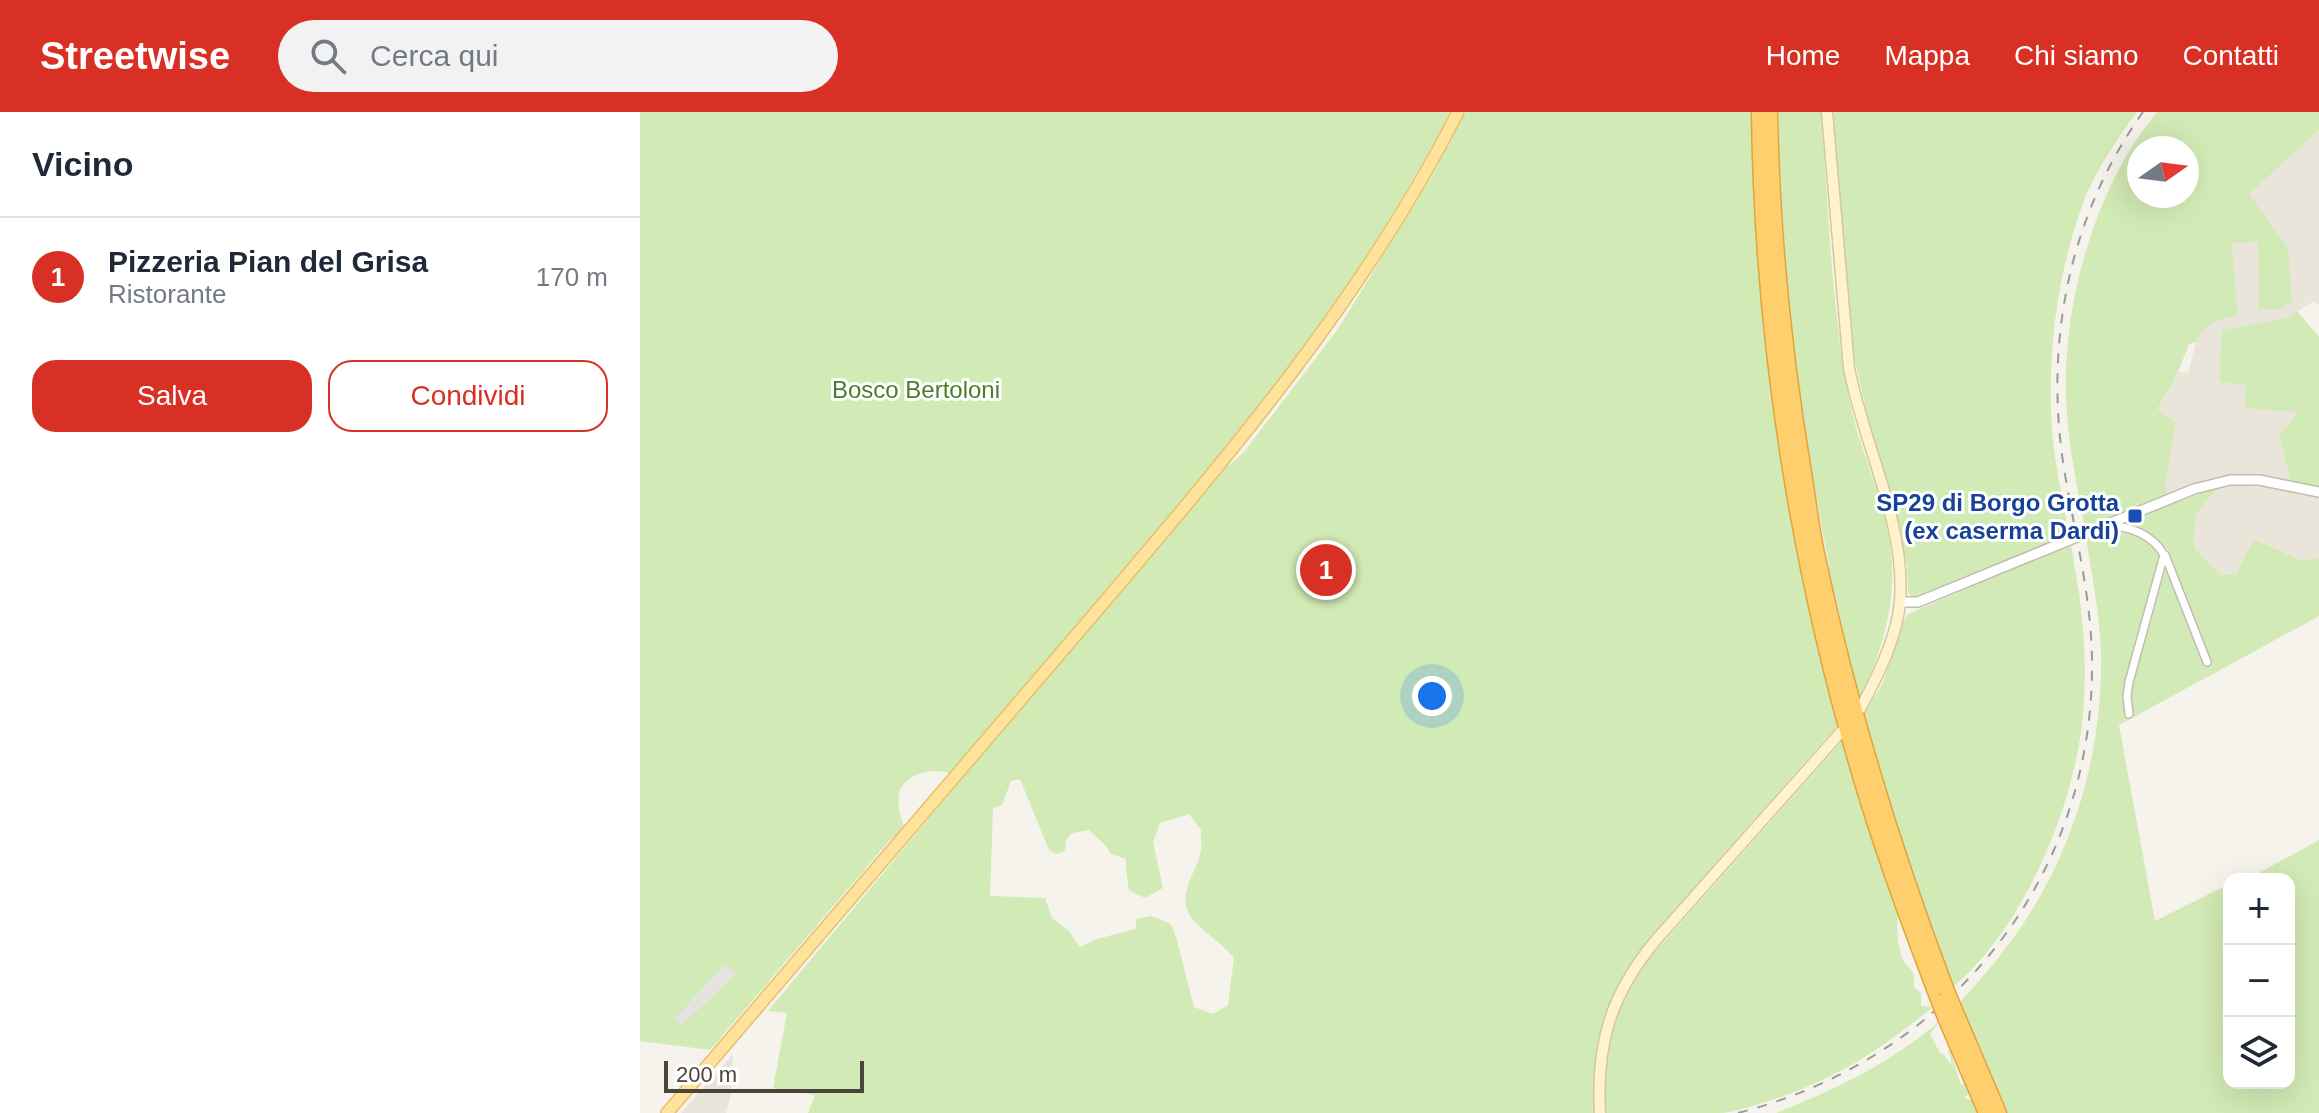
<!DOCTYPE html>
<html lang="it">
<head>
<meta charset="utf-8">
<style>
  :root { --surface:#fff; --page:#f2f2f3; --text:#1f2937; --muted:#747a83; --line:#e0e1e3; --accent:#d93025 }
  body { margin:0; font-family:Arial,sans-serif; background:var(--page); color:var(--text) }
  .controls { position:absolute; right:24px; bottom:24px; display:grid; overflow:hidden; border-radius:16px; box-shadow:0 8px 32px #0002 }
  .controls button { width:72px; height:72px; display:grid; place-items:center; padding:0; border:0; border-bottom:2px solid var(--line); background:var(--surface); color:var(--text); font:40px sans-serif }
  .compass { position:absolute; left:1487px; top:24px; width:72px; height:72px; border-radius:50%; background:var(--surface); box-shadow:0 8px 32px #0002; rotate:76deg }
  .scale { position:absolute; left:24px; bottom:20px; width:200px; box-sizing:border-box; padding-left:8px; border:4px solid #4b4439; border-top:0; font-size:22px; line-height:28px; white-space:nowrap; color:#4b4439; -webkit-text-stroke:6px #fff; paint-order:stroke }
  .you { position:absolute; left:792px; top:584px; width:28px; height:28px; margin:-20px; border:6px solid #fff; border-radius:50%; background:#1a73e8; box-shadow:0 0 0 12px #1a73e833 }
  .badge { display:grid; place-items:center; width:52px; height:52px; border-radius:50%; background:var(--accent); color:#fff; font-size:26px; font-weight:700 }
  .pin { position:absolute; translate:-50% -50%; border:4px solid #fff; box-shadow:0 2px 8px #0006 }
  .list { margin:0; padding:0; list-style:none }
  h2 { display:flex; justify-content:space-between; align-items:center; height:104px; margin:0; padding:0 32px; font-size:34px }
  h2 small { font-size:26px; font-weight:400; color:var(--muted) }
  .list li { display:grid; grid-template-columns:52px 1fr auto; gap:24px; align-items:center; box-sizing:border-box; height:120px; padding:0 32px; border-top:2px solid var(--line) }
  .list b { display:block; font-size:30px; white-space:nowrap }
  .list p { margin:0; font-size:26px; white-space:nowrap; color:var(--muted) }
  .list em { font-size:26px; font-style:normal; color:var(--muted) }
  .actions { display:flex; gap:16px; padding:24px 32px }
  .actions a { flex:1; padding:18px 0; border:2px solid var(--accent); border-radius:24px; text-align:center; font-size:28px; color:var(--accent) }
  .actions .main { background:var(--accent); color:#fff }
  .icon { flex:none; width:44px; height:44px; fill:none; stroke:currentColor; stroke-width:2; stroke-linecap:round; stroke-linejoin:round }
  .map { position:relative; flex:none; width:1679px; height:1001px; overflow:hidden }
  header { display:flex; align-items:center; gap:48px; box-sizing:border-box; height:112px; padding:0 40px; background:var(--accent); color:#fff }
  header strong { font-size:38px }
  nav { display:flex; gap:44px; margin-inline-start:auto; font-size:28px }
  .search { width:560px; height:72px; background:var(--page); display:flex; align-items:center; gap:20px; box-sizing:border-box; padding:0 28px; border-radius:44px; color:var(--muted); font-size:30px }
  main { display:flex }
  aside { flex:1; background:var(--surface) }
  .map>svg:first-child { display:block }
</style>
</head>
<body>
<header>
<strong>Streetwise</strong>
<div class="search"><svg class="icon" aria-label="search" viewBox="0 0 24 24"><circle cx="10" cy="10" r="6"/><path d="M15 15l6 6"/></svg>Cerca qui</div>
<nav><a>Home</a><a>Mappa</a><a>Chi siamo</a><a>Contatti</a></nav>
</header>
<main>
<aside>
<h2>Vicino<small></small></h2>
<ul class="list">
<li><span class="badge">1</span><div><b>Pizzeria Pian del Grisa</b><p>Ristorante</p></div><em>170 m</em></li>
</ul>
<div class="actions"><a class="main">Salva</a><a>Condividi</a></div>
</aside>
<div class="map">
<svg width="1679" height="1001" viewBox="0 0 1679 1001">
  <rect width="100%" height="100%" fill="#f6f3ec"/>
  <path fill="#eae5da" d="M1679 18V193L1674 189 1648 206 1606 273 1604 295 1659 300 1639 324 1651 371 1615 364H1582L1528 382 1525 371 1536 310 1516 297 1538 260 1548 261 1556 230 1562 219 1572 209 1598 203 1592 130H1618L1648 136 1608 82Z
    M1599 373 1625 375 1679 385V446L1662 448 1614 427 1596 462 1581 463 1554 436 1555 404 1578 375Z
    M93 942 91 982 86 1001H41Z"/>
  <path fill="#d2eab5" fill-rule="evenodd" d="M0 0H810C684 244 489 455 309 661 294 656 270 660 261 676 255 688 260 704 265 716L249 729 70 938 0 929Z
    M826 0H1112L1114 27 1139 26V0H1181C1187 77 1190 155 1200 232 1203 260 1209 288 1216 316 1228 354 1244 393 1250 433 1258 485 1243 541 1219 586L1191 466 1163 310 1189 573 1198 613 1007 829C965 887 950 928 955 1001H168L175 983 133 976 147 901 128 899 426 542 587 355 604 340 698 217 791 66ZM1140 79 1153 239 1115 81ZM380 667 409 738 417 742 425 739 426 728 432 721 449 718 466 734 471 742 486 747V758L489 778 505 786 523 776 513 730 520 711 549 702 561 718C561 726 562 736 560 743 554 764 535 786 553 808 566 822 582 831 594 846L588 893 573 902 554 895 536 825 531 812 511 804 497 807 495 817 457 827 440 835 429 819 412 806 405 786 350 784 353 696 362 693 371 669Z
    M1192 0H1497C1477 26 1453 63 1442 94 1419 158 1409 228 1411 296 1412 352 1428 407 1436 463 1444 508 1447 555 1443 601 1436 692 1384 815 1314 874 1277 785 1252 694 1223 603L1242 573 1263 511 1268 502 1426 434 1423 425 1277 484H1271L1268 481 1267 454 1260 414 1233 327 1214 245Z
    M1517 0H1679V18L1609 82 1648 136 1652 189 1641 197 1619 198 1618 130 1592 131 1598 203C1576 208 1568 209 1556 230L1549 232 1538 260 1517 297 1536 310 1525 371 1528 382 1445 416C1437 373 1427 328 1426 284 1423 189 1456 73 1517 0ZM1499 36H1547V84H1499Z
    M1657 199 1679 225V375L1651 371 1639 324 1658 300 1604 296 1606 273 1579 270 1582 218 1648 206Z
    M1578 375 1555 404 1554 436 1581 463 1596 462 1614 427 1661 448 1679 446V504L1479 613 1515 809 1589 772V971H1649V767H1608L1679 728V1001H1367L1320 890C1338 870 1355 851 1371 829 1432 747 1463 643 1461 542 1460 503 1452 464 1446 426 1476 416 1503 416 1520 447L1484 578 1487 605 1492 602V575L1526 456 1565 553 1572 550 1528 438 1510 421 1484 410Z
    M1203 628 1258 803C1256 817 1258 838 1264 850 1267 854 1272 857 1273 861 1275 865 1273 870 1274 875L1281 881V894L1293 895C1243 936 1202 963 1141 985 1122 991 1101 999 1082 1001 1045 1001 1002 1001 965 1001 961 943 969 911 997 860Z
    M1300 909 1290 922 1300 941 1304 943 1311 953V946L1307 938 1310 939 1321 973 1324 972 1328 982 1324 986 1334 989 1339 1001H1136C1197 977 1249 952 1300 909Z"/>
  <path fill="#e5e3e0" d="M85 852 96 861 91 867 42 913 34 907Z"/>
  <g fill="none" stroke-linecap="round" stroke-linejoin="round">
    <defs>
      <path id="minor" d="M1469 414C1490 414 1513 423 1524 443L1489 570 1487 584 1489 602
        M1525 443 1567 550"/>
      <path id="tertiary" d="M1260 490H1278L1554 377 1590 368H1619L1679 380"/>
      <path id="secondary" d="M1187 0 1209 256C1223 331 1266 412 1260 488 1258 524 1237 566 1220 597
        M960 1001C956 931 971 882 1016 828L1201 620"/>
      <path id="primary" d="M27 1001C167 836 309 673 449 508 585 348 723 188 818 0"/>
      <path id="motorway" d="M1119 0C1122 233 1159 468 1228 690 1249 758 1274 824 1299 890
        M1130 0C1132 121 1144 241 1164 361 1169 391 1172 421 1179 451 1210 597 1254 739 1307 879
        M1315 898 1359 1001
        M1306 908 1346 1001"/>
    </defs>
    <use href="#minor" stroke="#c2bbae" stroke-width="10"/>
    <use href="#tertiary" stroke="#c2bbae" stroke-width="12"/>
    <use href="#secondary" stroke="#d6c79b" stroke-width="13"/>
    <use href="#primary" stroke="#e6c16a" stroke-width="14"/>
    <use href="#motorway" stroke="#e0a43c" stroke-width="17"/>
    <use href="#minor" stroke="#fff" stroke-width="7"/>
    <use href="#tertiary" stroke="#fff" stroke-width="9"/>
    <use href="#secondary" stroke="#fff3cd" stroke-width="10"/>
    <use href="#primary" stroke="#ffe39c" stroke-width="11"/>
    <use href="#motorway" stroke="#ffcf6e" stroke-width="14"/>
    <path stroke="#9a9a9a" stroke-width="2" stroke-dasharray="10 10" stroke-linecap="butt" d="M1098 1001C1308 947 1455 767 1452 547 1451 480 1433 415 1423 350 1405 227 1430 102 1503 0"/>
    <defs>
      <path id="motorway-bridge" d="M1307 879 1315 898
        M1299 890 1306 908"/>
    </defs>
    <use href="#motorway-bridge" stroke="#e0a43c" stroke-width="17" stroke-linecap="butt"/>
    <use href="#motorway-bridge" stroke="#ffcf6e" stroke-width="14"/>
  </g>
  <rect fill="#1a4fb4" stroke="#fff" stroke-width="3" x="1487" y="396" width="16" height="16" rx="4"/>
  <g text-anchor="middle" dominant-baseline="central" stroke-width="6" stroke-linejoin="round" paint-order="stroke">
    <g font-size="24" fill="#4a7f2a" stroke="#fff">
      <text x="276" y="277">Bosco Bertoloni</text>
    </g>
    <g font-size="24" font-weight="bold" fill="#164399" stroke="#fff" text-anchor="end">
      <text x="1479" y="390">SP29 di Borgo Grotta<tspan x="1479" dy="28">(ex caserma Dardi)</tspan></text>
    </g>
  </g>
</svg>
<div class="controls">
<button>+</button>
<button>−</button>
<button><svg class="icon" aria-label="layers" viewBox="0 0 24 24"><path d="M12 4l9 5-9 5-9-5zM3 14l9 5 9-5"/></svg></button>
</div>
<svg class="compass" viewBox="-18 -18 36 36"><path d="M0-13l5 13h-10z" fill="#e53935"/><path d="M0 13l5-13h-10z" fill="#747a83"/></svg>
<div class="scale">200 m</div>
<div class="you"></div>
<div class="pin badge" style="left:686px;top:458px">1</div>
</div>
</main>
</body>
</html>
